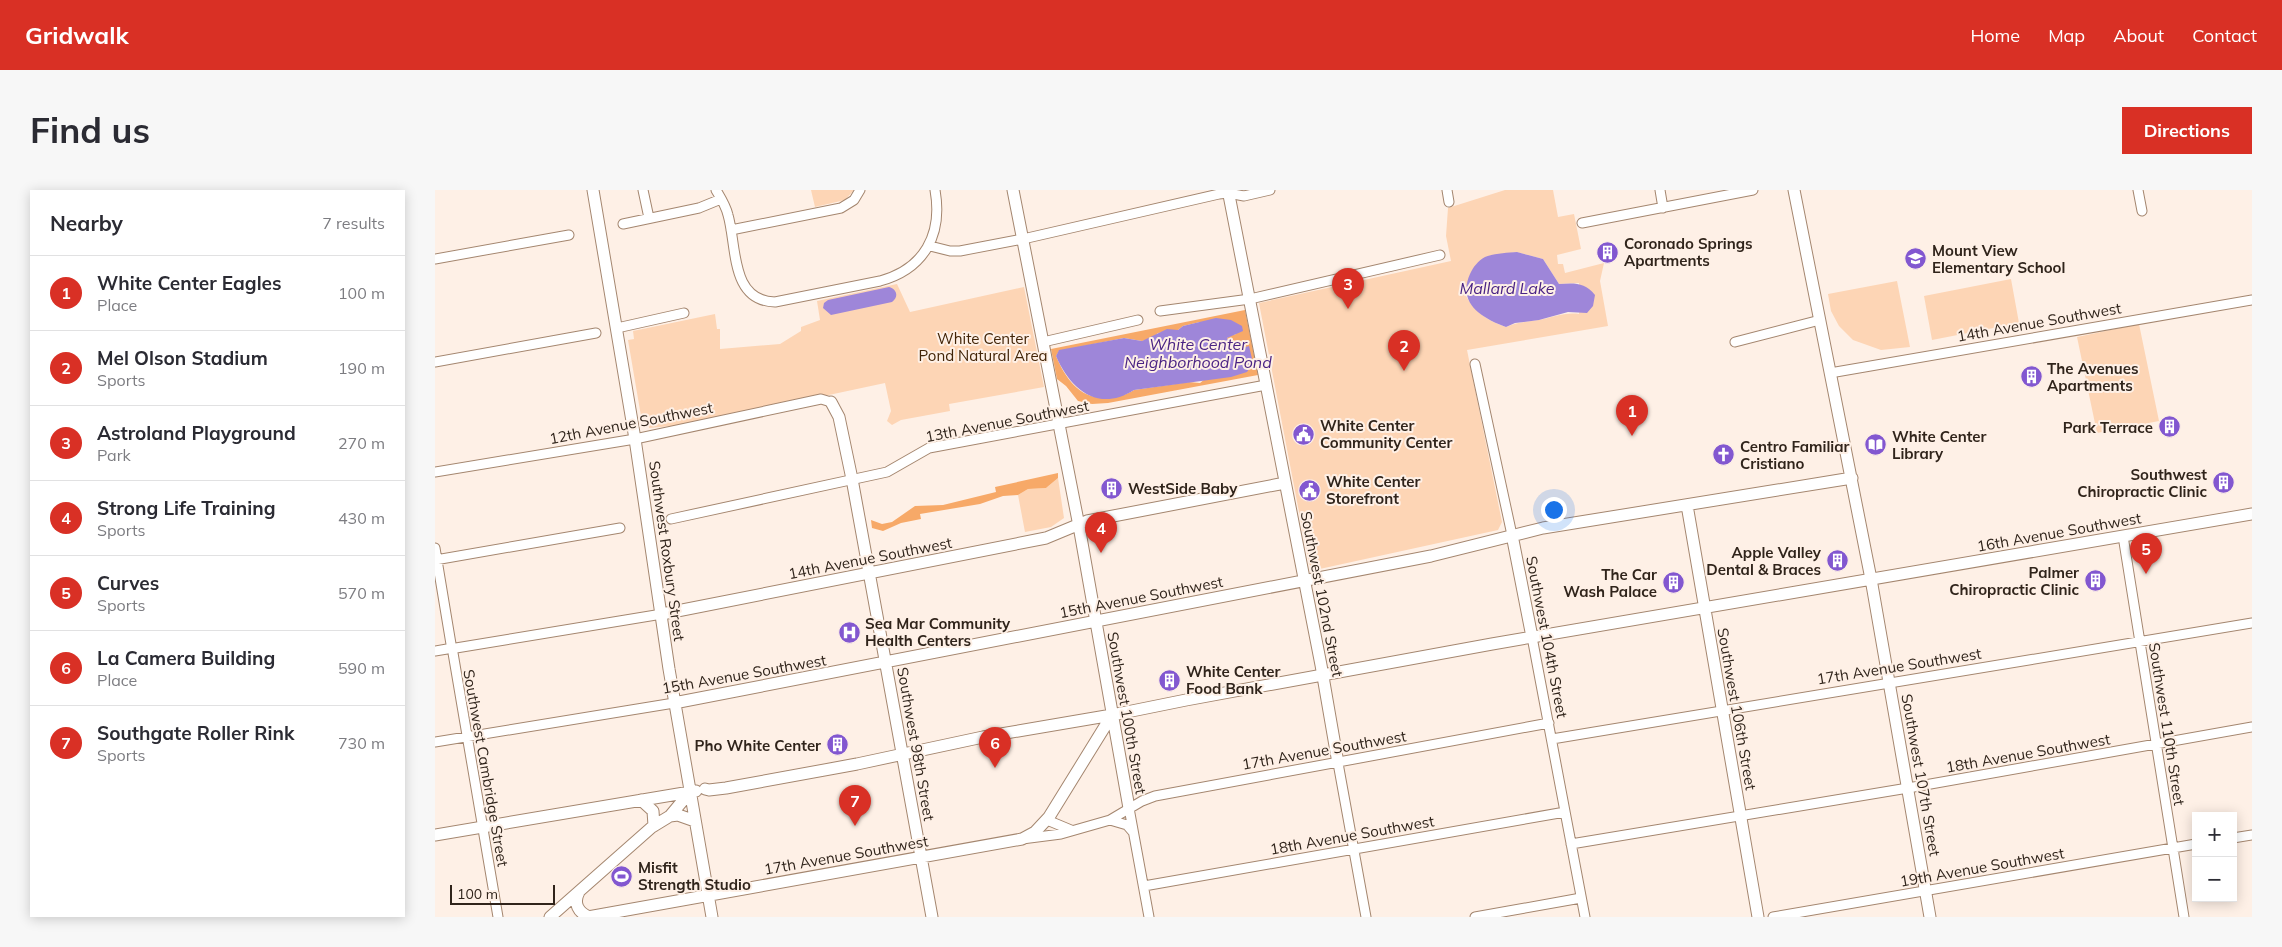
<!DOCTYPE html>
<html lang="en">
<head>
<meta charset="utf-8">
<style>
  :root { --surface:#fff; --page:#f7f7f7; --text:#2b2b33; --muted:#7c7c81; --line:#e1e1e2; --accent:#d93025 }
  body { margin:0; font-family:Mulish,sans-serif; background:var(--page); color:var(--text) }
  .controls { position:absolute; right:15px; bottom:15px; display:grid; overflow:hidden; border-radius:0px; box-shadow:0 2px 12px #0003 }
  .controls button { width:45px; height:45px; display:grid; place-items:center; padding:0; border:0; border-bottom:1px solid var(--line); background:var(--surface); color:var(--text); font:25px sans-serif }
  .scale { position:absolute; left:15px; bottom:12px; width:105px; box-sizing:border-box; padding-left:5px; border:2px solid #30241b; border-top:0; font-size:14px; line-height:18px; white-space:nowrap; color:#30241b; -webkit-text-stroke:4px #fef0e6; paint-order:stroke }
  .you { position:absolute; left:1118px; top:319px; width:18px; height:18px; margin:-12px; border:4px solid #fff; border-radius:50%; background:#1a73e8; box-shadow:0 0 0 8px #1a73e833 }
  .badge { display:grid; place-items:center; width:32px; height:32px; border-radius:50%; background:var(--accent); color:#fff; font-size:16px; font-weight:700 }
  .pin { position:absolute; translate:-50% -41px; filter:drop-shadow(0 1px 2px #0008) }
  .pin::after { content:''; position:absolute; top:26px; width:18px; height:15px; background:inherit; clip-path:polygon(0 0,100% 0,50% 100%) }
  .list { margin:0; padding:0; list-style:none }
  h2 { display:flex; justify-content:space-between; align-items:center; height:65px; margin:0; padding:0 20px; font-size:21px }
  h2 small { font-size:16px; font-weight:400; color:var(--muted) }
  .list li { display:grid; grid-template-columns:32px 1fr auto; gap:15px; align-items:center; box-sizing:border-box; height:75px; padding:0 20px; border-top:1px solid var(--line) }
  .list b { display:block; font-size:19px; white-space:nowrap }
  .list p { margin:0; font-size:16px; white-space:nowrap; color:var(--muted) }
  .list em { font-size:16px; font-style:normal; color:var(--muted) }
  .map { position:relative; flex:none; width:1817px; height:727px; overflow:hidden; border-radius:0px }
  header { display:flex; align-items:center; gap:30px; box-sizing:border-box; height:70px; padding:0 25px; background:var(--accent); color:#fff }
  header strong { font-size:24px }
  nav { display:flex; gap:28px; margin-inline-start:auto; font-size:18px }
  .intro { display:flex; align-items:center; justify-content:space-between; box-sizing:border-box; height:120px; padding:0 30px }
  h1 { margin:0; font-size:35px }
  .button { padding:12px 22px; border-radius:0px; background:var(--accent); color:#fff; font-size:18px; font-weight:700 }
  main { display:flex; gap:30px; padding:0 30px }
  aside { flex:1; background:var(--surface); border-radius:0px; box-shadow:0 2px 12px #0003 }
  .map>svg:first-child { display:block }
</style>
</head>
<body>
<header>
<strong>Gridwalk</strong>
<nav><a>Home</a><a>Map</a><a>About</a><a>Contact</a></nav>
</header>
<div class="intro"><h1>Find us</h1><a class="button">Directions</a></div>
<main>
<aside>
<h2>Nearby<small>7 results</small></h2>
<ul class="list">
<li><span class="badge">1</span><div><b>White Center Eagles</b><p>Place</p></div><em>100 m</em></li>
<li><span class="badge">2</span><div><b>Mel Olson Stadium</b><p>Sports</p></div><em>190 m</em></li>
<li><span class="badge">3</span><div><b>Astroland Playground</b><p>Park</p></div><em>270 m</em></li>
<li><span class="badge">4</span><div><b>Strong Life Training</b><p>Sports</p></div><em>430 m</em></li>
<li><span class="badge">5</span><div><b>Curves</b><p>Sports</p></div><em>570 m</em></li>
<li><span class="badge">6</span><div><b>La Camera Building</b><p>Place</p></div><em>590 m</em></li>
<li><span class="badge">7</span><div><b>Southgate Roller Rink</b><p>Sports</p></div><em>730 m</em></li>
</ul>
</aside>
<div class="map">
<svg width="1817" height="727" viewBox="0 0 1817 727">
  <rect width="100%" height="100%" fill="#fef0e6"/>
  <path fill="#fdd5b5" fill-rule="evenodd" d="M376 0H419L410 10 380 17Z
    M1070 0H1118L1123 27 1139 24 1146 59 1122 65 1123 74H1128L1130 83 1169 73 1165 91 1173 136 1032 160 1067 332 1063 340 880 380 874 374 824 113 1016 71 1011 46 1013 18ZM1081 62 1108 69 1124 94 1144 93V124C1129 122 1117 128 1103 130 1092 132 1082 132 1071 137 1053 131 1038 121 1030 104L1050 68Z
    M1576 89 1584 133 1497 150 1489 106Z
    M1462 91 1475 157 1446 160 1418 150 1404 136 1396 121 1393 104Z
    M462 94 475 122 589 97 609 197 514 214 515 221 466 230 457 235 452 231 456 221 450 193 258 234 214 238 213 231 207 232 193 150 199 149 198 141 280 124 282 139H285V159L345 154 366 141V137L385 130 382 111Z
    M1704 134 1724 231 1662 243 1642 147Z
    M623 288 629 328 616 337 590 342 583 305 593 299 611 298Z"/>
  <path fill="#f7a968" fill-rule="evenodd" d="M810 120 823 185 673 213 657 214 643 211 631 196 622 189 616 159ZM765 132 801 145H796L792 148 795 155 801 160 807 159 765 193 754 192 699 200C691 205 685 206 676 207 647 212 631 190 621 166L624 161 689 148 707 151 716 149 723 143 743 140 748 136Z
    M623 283V288L611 298 593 299 583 305 568 306 545 314 485 324 486 329 466 333 448 341 437 338 436 330 447 334 457 332 480 316 508 315 561 302 560 297Z"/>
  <path fill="#9e86d9" d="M1082 62 1108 69 1124 94C1139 93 1150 92 1160 105L1158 116 1152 123 1133 122 1104 130 1080 133 1071 137C1046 128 1022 113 1035 84 1038 77 1043 71 1050 67 1060 63 1072 63 1082 62Z
    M454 97C462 99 464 107 457 112L396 125 388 118 389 113 393 110Z
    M781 128 796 130 807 136 808 141 792 148 795 155 801 160 814 156 818 173 812 182 796 187 699 200C663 223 635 199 621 166L624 160 689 148 707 151 732 139 743 140 748 136Z"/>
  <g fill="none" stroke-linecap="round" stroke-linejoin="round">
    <defs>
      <path id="street" d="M208 0 214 28
        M281 0C286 8 291 16 293 25 302 56 295 111 340 112L445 91C489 79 508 45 500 0
        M1012 0 1014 12
        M1225 0 1228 18
        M1703 0 1707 21
        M1147 33 1318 0
        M188 34 264 18 286 9
        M296 40 406 18 419 10 425 0
        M495 56 515 61H525L588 49 784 4 793 3 809 6 835 0
        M0 69 134 45
        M725 121 815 109 1005 65
        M182 138 249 123
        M608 152 703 130
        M1300 152 1385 130
        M0 172 161 143
        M1040 174 1077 345
        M1395 183 1817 110
        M0 282 200 249 386 209 396 212
        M236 329 452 282 494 258 831 195
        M1688 346 1749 727
        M0 358 16 454
        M0 370 185 338
        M1097 447 1150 727
        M21 458 227 424
        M0 461 12 459
        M18 463 63 727
        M1117 549 1817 433
        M0 552 239 513
        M903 573 931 727
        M694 618 714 727
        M612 630 636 640
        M675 630 692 635 698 642
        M1798 648 1817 645
        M587 649 626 644 675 630 707 611 720 606 1114 533
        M1136 654 1473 598 1817 537
        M709 696 1130 622
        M1040 727 1146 708
        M1338 727 1761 654"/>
      <path id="secondary" d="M158 0 200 249 234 479 277 727
        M578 0 644 336 694 618
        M793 0 886 475 903 573
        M1359 0 1436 389 1495 727
        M396 212 404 227 417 289 497 727
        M1252 315 1323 727
        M1077 345 1097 447
        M227 424 611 348 652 331 850 293
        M239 513 996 366 1108 338 1417 288
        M270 599 274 600 291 598 422 574 548 547 677 525 751 510 1057 454 1817 324
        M206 610 218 621 219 636
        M235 626 243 625 260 631
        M0 645 261 601
        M144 702C138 713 143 723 155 727
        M115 727 217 637 235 626 255 602
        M153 727 587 649 600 642 614 627 677 525"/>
    </defs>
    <use href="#street" stroke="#a4866f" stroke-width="11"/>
    <use href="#secondary" stroke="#a4866f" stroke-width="13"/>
    <use href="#street" stroke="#fff" stroke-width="9"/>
    <use href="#secondary" stroke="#fff" stroke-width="11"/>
  </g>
  <defs>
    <symbol id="building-disc" viewBox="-11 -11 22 22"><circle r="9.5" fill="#8257d0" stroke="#fef0e6"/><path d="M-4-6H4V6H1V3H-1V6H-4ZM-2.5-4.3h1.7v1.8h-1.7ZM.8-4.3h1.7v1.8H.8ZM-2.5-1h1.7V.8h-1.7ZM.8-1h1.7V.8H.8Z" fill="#fff"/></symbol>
    <symbol id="school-disc" viewBox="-11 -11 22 22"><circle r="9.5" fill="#8257d0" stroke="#fef0e6"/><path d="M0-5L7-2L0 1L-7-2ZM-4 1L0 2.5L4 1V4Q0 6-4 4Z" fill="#fff"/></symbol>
    <symbol id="civic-disc" viewBox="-11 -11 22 22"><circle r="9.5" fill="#8257d0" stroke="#fef0e6"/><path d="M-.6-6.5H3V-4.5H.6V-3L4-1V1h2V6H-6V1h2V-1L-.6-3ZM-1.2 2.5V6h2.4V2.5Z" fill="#fff"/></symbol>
    <symbol id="library-disc" viewBox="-11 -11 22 22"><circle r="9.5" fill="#8257d0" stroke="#fef0e6"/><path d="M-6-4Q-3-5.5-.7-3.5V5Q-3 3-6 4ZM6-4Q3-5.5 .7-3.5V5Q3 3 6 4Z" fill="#fff"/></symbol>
    <symbol id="church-disc" viewBox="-11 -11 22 22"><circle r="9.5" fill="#8257d0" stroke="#fef0e6"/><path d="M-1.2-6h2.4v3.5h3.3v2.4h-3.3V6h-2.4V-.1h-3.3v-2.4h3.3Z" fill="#fff"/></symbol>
    <symbol id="hospital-disc" viewBox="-11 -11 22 22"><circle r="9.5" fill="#8257d0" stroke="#fef0e6"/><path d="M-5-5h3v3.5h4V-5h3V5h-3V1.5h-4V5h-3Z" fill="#fff"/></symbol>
    <symbol id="stadium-disc" viewBox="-11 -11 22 22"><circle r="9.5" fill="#8257d0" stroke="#fef0e6"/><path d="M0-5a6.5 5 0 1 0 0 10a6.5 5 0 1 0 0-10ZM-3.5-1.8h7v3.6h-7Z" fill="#fff"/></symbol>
  </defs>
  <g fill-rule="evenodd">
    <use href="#building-disc" x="1160" y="50" width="25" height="25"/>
    <use href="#school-disc" x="1468" y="56" width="25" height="25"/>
    <use href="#building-disc" x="1584" y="174" width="25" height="25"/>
    <use href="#building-disc" x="1722" y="224" width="25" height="25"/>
    <use href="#civic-disc" x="856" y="232" width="25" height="25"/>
    <use href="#library-disc" x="1428" y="242" width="25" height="25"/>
    <use href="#church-disc" x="1276" y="252" width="25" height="25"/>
    <use href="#building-disc" x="1776" y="280" width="25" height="25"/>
    <use href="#building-disc" x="664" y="286" width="25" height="25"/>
    <use href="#civic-disc" x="862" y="288" width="25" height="25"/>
    <use href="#building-disc" x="1390" y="358" width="25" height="25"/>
    <use href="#building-disc" x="1648" y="378" width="25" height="25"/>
    <use href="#building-disc" x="1226" y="380" width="25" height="25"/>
    <use href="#hospital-disc" x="402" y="430" width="25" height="25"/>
    <use href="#building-disc" x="722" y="478" width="25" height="25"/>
    <use href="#building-disc" x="390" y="542" width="25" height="25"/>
    <use href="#stadium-disc" x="174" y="674" width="25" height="25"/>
  </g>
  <g text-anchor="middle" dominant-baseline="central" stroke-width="4" stroke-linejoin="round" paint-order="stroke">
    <g font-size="15" font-weight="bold" fill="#30241b" stroke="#fef0e6" text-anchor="start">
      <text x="1189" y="53">Coronado Springs<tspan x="1189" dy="17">Apartments</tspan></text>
      <text x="1497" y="60">Mount View<tspan x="1497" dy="17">Elementary School</tspan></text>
      <text x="1612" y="178">The Avenues<tspan x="1612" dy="17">Apartments</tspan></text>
      <text x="885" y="235">White Center<tspan x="885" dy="17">Community Center</tspan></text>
      <text x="1718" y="237" text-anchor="end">Park Terrace</text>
      <text x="1457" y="246">White Center<tspan x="1457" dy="17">Library</tspan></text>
      <text x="1305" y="256">Centro Familiar<tspan x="1305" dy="17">Cristiano</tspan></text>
      <text x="1772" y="284" text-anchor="end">Southwest<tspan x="1772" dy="17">Chiropractic Clinic</tspan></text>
      <text x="891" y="291">White Center<tspan x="891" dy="17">Storefront</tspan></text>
      <text x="693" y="298">WestSide Baby</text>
      <text x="1386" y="362" text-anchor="end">Apple Valley<tspan x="1386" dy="17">Dental &amp; Braces</tspan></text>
      <text x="1644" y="382" text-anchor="end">Palmer<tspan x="1644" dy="17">Chiropractic Clinic</tspan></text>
      <text x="1222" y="384" text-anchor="end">The Car<tspan x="1222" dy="17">Wash Palace</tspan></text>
      <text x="430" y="433">Sea Mar Community<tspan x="430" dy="17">Health Centers</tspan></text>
      <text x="751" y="481">White Center<tspan x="751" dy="17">Food Bank</tspan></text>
      <text x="386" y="555" text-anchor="end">Pho White Center</text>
      <text x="203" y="677">Misfit<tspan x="203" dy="17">Strength Studio</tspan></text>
    </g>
    <g font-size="15" fill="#30241b" stroke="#fef0e6">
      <text transform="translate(1604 132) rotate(-10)">14th Avenue Southwest</text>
      <text transform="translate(572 231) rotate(-11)">13th Avenue Southwest</text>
      <text transform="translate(196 233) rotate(-11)">12th Avenue Southwest</text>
      <text transform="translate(1624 342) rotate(-10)">16th Avenue Southwest</text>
      <text transform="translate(232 361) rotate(82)">Southwest Roxbury Street</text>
      <text transform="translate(435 368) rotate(-11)">14th Avenue Southwest</text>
      <text transform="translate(887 404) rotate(79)">Southwest 102nd Street</text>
      <text transform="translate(706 407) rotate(-11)">15th Avenue Southwest</text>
      <text transform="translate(1112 447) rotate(79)">Southwest 104th Street</text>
      <text transform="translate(1464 476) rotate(-9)">17th Avenue Southwest</text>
      <text transform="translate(309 484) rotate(-10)">15th Avenue Southwest</text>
      <text transform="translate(1302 519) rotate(80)">Southwest 106th Street</text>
      <text transform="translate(692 523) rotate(80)">Southwest 100th Street</text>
      <text transform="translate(1732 534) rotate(81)">Southwest 110th Street</text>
      <text transform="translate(481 554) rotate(80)">Southwest 98th Street</text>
      <text transform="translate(889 560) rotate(-10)">17th Avenue Southwest</text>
      <text transform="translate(1593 563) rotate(-10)">18th Avenue Southwest</text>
      <text transform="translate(51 578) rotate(80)">Southwest Cambridge Street</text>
      <text transform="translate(1486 585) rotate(80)">Southwest 107th Street</text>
      <text transform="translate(917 645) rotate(-10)">18th Avenue Southwest</text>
      <text transform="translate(411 665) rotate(-10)">17th Avenue Southwest</text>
      <text transform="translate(1547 677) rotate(-10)">19th Avenue Southwest</text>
    </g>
    <g font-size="15" fill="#422407" stroke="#fef0e6">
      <text x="548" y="148">White Center<tspan x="548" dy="17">Pond Natural Area</tspan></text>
    </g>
    <g font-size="16" font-style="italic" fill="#4a2384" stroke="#fef0e6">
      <text x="1072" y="98">Mallard Lake</text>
      <text x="763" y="154">White Center<tspan x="763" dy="18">Neighborhood Pond</tspan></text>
    </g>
  </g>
</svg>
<div class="controls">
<button>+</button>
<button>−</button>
</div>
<div class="scale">100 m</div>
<div class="you"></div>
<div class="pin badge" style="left:1197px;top:246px">1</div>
<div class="pin badge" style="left:969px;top:181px">2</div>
<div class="pin badge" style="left:913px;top:119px">3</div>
<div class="pin badge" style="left:666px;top:363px">4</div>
<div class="pin badge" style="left:1711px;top:384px">5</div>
<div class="pin badge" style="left:560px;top:578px">6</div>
<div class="pin badge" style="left:420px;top:636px">7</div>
</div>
</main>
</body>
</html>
